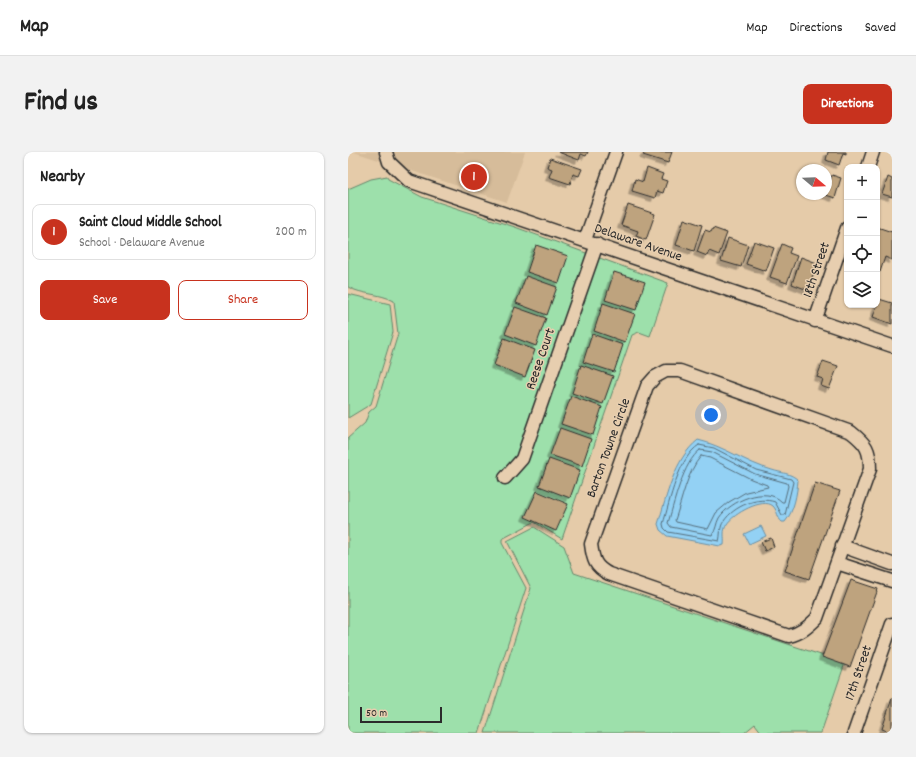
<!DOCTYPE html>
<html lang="en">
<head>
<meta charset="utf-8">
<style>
  :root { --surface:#fff; --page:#f2f2f2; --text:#222; --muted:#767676; --line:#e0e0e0; --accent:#c8321e }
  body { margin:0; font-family:Dekko,sans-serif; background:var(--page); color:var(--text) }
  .controls { position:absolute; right:12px; top:12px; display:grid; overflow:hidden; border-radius:8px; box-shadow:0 1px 3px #0004 }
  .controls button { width:36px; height:36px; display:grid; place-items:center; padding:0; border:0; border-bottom:1px solid var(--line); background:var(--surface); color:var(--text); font:20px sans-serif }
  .compass { position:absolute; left:448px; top:12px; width:36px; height:36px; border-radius:50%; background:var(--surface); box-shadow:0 1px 3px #0004; rotate:109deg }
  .scale { position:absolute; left:12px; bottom:10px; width:82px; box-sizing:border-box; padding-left:4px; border:2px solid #2b2b2b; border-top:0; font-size:11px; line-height:14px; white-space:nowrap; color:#2b2b2b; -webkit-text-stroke:3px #e7ceaf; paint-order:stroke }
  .you { position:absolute; left:363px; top:263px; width:14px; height:14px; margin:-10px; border:3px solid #fff; border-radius:50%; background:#1a73e8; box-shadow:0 0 0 6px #1a73e833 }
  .badge { display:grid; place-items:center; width:26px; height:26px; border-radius:50%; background:var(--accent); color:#fff; font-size:13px; font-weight:700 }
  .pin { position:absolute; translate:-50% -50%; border:2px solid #fff; box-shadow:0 1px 4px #0006 }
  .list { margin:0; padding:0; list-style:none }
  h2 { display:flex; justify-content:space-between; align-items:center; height:52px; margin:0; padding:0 16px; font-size:17px }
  h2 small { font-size:13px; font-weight:400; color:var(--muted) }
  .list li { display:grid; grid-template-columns:26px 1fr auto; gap:12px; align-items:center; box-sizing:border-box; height:56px; margin:0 8px 8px; padding:0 8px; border:1px solid var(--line); border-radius:8px }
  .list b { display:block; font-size:15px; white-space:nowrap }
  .list p { margin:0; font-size:13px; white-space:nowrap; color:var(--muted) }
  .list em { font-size:13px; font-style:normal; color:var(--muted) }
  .actions { display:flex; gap:8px; padding:12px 16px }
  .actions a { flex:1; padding:9px 0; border:1px solid var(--accent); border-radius:8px; text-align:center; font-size:14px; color:var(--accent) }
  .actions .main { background:var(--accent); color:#fff }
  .icon { flex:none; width:22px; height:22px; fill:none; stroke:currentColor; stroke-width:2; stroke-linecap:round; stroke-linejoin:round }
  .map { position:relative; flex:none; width:544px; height:581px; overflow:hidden; border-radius:8px }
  header { display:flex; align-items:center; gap:24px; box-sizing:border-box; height:56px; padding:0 20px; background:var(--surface); border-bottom:1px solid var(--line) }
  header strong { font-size:19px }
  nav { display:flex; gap:22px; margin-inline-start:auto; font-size:14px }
  .intro { display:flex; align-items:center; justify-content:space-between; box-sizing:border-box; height:96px; padding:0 24px }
  h1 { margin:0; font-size:28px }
  .button { padding:10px 18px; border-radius:8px; background:var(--accent); color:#fff; font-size:14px; font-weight:700 }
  main { display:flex; gap:24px; padding:0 24px }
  aside { flex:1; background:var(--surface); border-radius:8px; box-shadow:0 1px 3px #0004 }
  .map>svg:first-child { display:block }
</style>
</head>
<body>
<header>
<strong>Map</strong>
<nav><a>Map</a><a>Directions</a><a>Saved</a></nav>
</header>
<div class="intro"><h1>Find us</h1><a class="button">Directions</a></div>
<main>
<aside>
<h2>Nearby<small></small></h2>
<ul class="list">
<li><span class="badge">1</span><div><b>Saint Cloud Middle School</b><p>School · Delaware Avenue</p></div><em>200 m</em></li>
</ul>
<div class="actions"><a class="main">Save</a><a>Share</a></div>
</aside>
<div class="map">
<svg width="544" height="581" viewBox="0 0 544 581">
  <defs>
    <filter id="shadow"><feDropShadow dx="-3.5" dy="3.5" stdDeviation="0" flood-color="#0004"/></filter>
  </defs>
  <rect width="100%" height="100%" fill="#e5cba9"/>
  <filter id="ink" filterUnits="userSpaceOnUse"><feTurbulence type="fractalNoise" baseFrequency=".025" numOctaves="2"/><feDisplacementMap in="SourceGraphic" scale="8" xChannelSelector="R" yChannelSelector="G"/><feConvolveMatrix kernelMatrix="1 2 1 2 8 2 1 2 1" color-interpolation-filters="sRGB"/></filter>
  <g filter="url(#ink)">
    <path fill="#d6bc9a" d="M6 0H177L159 50Z"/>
    <path fill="#9de0ab" stroke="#64866b" d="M39 24 40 27 74 45 167 75 320 131 302 184 291 180 284 183 214 387 186 370 154 387V391L178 436 131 581H0V286L17 271 21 260 28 254 50 182 46 149C32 141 14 143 0 135V37L23 27Z
      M0 142 42 152 45 180 23 252 0 266Z
      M186 375 216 394 226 421 497 511 473 581H414L407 572 396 581H137L183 436 159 389Z"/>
    <path fill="#93d1f4" stroke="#698fa4" d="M350 288C376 294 398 311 424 318 433 321 443 321 450 328 449 342 446 359 437 370H434C429 366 430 359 425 354 415 345 385 362 379 372 374 379 377 385 376 393L372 394 319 384 312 378 310 372C319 344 326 307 350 288Z
      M413 374 418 384 401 392 396 382Z"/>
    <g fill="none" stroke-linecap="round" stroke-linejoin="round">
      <path stroke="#556d7b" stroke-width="1" d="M351 293 366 296 408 318 443 327 445 330 437 363H434L427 350C410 344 386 354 376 369 371 375 373 384 371 389L320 380 316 376 315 372C322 349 330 306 351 293Z
        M352 298 364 300 407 322 439 331 440 334 436 350H434C418 333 382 349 371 366 368 371 368 379 364 383L323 375 320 371C326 352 335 310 352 298Z
        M353 304 362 306 403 327 419 333 420 335 398 340 381 350 368 361 360 377 328 370 327 368C334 348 339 320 353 304Z"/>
    </g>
    <path fill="#bea37e" stroke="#2b2b2b" filter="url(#shadow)" d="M210 0H240L238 4 233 2 231 8Z
      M297 0H324L320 11 295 3Z
      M480 0H498V2L495 1 491 13 478 8Z
      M202 6 234 17 231 24 225 22 222 32 201 25 204 17 199 15Z
      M299 16 315 22 313 27 319 29 315 41 309 39 307 46 284 39 287 27 295 30Z
      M484 23 493 26 487 46 475 42H478V31L481 32Z
      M540 25 544 27V45L534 42Z
      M280 53 307 62 298 88 288 84 290 79 273 73Z
      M336 67 354 73 346 99 328 93Z
      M529 75 544 80V108L537 105 532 120 529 119Z
      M365 76 379 81 371 103 361 99 359 104 349 100 357 78 363 80Z
      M380 86 400 93 393 115 373 109Z
      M406 89 426 96 418 119 398 112Z
      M434 92 443 96 441 101 449 104 439 131 422 125Z
      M188 93 220 104 211 131 179 120Z
      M453 105 469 111 460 138 444 132Z
      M266 120 297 130 288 158 257 148Z
      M178 124 209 135 199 163 168 151Z
      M531 147 544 151V172L525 165Z
      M255 151 287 162 277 190 246 179Z
      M167 155 198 166 188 194 157 182Z
      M244 182 275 193 266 220 235 210Z
      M156 186 187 198 177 225 146 213Z
      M475 209 490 214 481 237 473 234 475 227 469 225Z
      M233 213 265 224 255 252 224 241Z
      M223 244 254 255 245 283 213 272Z
      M212 276 243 287 234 314 202 303Z
      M201 307 232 318 222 346 191 334Z
      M467 331 492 339 461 427 437 419Z
      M189 339 220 352 208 379 177 365Z
      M423 386 426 395 417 399 413 390Z
      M503 428 530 437 502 515 474 505Z
      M544 546V581L534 577Z"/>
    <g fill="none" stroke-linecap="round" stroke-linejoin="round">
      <defs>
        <path id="street" d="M38 0 41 10 61 29 544 194
          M520 15 525 0
          M237 88 268 0
          M467 169 499 76
          M318 219H332L503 280C518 292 522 297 522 317L469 466C460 475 453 481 441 484L261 422C247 415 245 408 243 392L299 234 307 225Z
          M157 326 174 307 249 92
          M494 394 544 412
          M489 411 544 429
          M506 581 544 472"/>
      </defs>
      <use href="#street" stroke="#2b2b2b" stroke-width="15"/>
      <use href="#street" stroke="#e7ceaf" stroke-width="12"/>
    </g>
  </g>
  <g text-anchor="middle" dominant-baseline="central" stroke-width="3" stroke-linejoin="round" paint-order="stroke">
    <g font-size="14" fill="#2b2b2b" stroke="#e7ceaf">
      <text transform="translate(290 91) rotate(19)">Delaware Avenue</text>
      <text transform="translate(469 118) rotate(-71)">18th Street</text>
      <text transform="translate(193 207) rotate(-71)">Reese Court</text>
      <text transform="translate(261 296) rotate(-70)">Barton Towne Circle</text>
      <text transform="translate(511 521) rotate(-71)">17th Street</text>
    </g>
  </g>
</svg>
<div class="controls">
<button>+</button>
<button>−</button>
<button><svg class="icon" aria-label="locate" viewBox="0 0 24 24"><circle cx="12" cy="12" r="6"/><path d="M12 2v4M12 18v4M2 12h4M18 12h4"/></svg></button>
<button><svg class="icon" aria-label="layers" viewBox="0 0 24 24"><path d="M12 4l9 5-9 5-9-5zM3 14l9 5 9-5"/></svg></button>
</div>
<svg class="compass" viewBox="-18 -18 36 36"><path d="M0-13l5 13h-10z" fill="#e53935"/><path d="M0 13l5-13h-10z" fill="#767676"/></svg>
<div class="scale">50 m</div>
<div class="you"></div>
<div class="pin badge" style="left:126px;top:25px">1</div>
</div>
</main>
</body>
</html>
